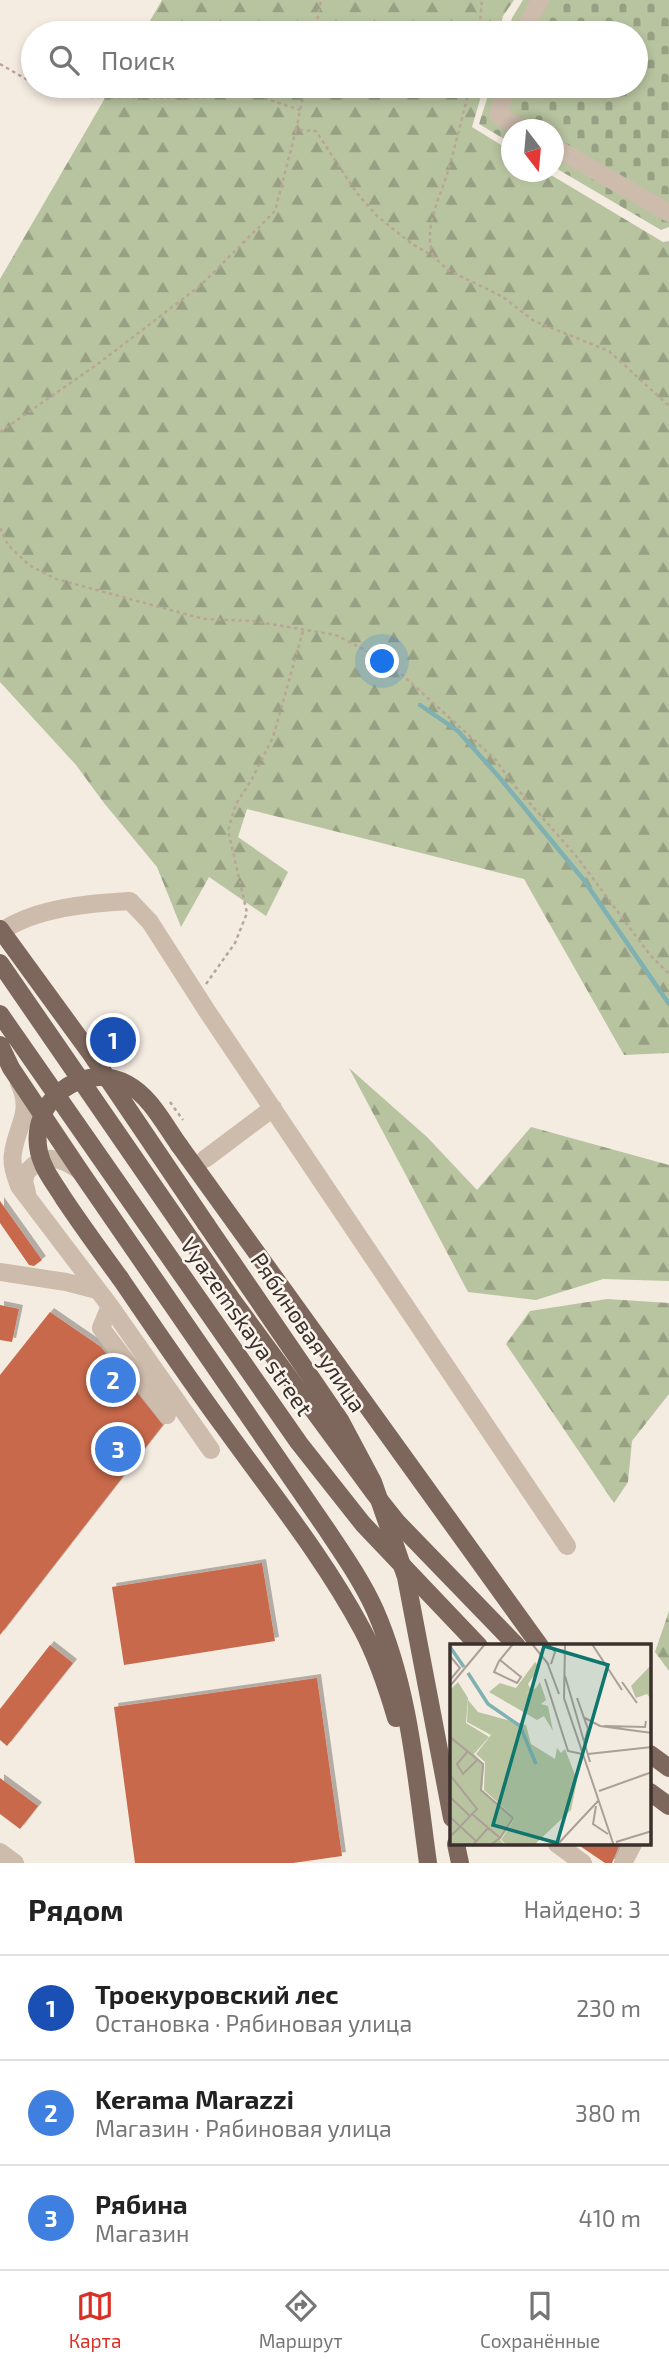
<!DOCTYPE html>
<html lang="ru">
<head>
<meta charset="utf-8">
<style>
  :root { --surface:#fff; --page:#f6f6f6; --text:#222; --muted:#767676; --line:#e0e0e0; --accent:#d93025 }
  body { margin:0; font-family:"Exo 2",sans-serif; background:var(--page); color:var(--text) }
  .compass { position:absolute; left:501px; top:119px; width:63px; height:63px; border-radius:50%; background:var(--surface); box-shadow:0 4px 10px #0003; rotate:164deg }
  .you { position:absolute; left:383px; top:662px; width:24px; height:24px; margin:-18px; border:5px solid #fff; border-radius:50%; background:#1a73e8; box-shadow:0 0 0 10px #1a73e833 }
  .badge { display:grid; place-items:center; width:46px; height:46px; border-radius:50%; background:var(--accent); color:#fff; font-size:23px; font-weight:700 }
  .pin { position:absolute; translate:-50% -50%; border:4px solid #fff; box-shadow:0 2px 7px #0006 }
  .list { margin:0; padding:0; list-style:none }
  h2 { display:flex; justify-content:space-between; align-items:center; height:91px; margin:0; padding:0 28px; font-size:30px }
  h2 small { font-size:23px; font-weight:400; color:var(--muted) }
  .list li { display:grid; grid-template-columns:46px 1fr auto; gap:21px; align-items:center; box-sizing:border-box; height:105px; padding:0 28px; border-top:2px solid var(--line) }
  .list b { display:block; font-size:26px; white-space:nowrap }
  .list p { margin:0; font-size:23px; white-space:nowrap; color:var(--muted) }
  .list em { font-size:23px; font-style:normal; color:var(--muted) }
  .icon { flex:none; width:38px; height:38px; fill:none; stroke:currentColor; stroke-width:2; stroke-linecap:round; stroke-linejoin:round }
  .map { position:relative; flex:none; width:669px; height:1863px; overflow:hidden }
  .search { position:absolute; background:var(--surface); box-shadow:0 4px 10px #0003; left:21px; right:21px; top:21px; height:77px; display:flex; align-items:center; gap:18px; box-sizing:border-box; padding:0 24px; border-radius:38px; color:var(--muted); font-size:26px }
  .sheet { height:406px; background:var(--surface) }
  nav { display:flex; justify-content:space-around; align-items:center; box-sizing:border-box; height:98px; border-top:2px solid var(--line); background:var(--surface); font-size:19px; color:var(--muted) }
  nav a { display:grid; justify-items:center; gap:4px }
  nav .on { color:var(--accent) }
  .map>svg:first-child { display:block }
</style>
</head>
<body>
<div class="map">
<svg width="669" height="1863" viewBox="0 0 669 1863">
  <defs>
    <pattern id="forest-firs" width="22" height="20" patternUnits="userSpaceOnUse" patternTransform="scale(1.75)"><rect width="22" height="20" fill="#b8c4a0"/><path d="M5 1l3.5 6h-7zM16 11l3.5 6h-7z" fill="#97a083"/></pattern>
    <pattern id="cemetery-stones" width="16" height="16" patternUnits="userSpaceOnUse" patternTransform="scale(1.75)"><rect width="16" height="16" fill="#b8c4a0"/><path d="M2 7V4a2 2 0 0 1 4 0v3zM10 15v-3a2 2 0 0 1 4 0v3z" fill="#97a083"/></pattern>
    <filter id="shadow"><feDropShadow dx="4" dy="-4" stdDeviation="0" flood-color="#0004"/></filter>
  </defs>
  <rect width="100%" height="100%" fill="#f4ebe1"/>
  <path fill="url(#forest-firs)" d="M162 0H514L503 16 499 33H143Z
    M112 86H484L472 127 511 151 512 172H546L663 242 669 241V1053L624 1055 524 879 247 809 238 837 288 872 266 916 209 877 181 927 157 867 104 803 76 765 0 682V279Z
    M349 1068 427 1137 477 1190 531 1127 669 1165V1281L603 1279 536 1300 468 1292Z
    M607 1299 669 1303V1394L632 1441 628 1482 614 1503 506 1344 530 1311Z
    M669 1611V1671L655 1652Z"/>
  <path fill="url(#cemetery-stones)" d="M523 0H669V227L661 230 554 167V130H512L511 143 479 124 491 86H636V33H508L512 18Z"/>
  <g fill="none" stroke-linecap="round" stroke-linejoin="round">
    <path stroke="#7fb0b2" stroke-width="4.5" d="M420 705 458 731 499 777 583 879 669 1004"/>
  </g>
  <path fill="#c8694b" filter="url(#shadow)" d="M0 1201 42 1260 34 1266 29 1265 0 1223Z
    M0 1305 19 1309 12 1342 0 1340Z
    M50 1312 101 1347 163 1425 0 1635V1375Z
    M262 1563 275 1641 124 1665 112 1587Z
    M50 1645 73 1663 7 1746 0 1740V1709Z
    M317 1678 342 1856 293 1863H135L114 1707Z
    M0 1778 38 1806 20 1829 0 1814Z
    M577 1844H620L612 1863H605Z"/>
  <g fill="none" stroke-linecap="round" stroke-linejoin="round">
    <path stroke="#b9a596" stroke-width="2.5" stroke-dasharray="3.5 3.5" stroke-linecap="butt" d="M315 33 321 0
      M479 33 482 0
      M0 64 33 83
      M42 86 91 97 194 98 255 95 300 110
      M296 130 305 86
      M433 256C423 228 440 198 448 171 456 143 463 114 470 86
      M0 432 99 363 201 285 275 211 296 130 316 131 356 192 377 216 412 244 433 256 448 270 503 297 534 321 609 351 669 406
      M0 528 8 545 29 565 56 579 204 619 253 621 336 635 388 662 495 759 512 783 577 857 650 955 669 974
      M206 984 235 943 247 913 228 830 236 804 252 779 273 737 303 631
      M170 1102 183 1120"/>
    <path stroke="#cdbbac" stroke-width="18" d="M523 33 540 0
      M507 86 498 115 523 130
      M554 147 669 213
      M2 931C36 908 89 903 130 901L150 922 207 1011 567 1546
      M19 1083C33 1112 17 1125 13 1153 11 1164 15 1175 19 1186L110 1306 211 1450
      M205 1159 273 1108
      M27 1193 24 1181 26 1173C44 1152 60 1157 80 1171
      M0 1272 66 1282 97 1290
      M110 1306 101 1328 167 1415
      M557 1844 583 1863
      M0 1852 15 1863
      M623 1863 633 1844"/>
    <path stroke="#7d675c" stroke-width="18" d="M0 929 91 1054 206 1224
      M0 963 233 1301 374 1493 397 1522 517 1646
      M0 1014 299 1443 363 1524 479 1646
      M0 1045 11 1068 80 1171 325 1527C343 1554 362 1581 375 1610 410 1690 416 1778 428 1863
      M179 1145 540 1646
      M120 1278C155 1329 190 1381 227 1431 273 1495 324 1558 362 1629 377 1657 387 1687 396 1718
      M650 1754 669 1768
      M650 1792 669 1806
      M456 1844 460 1863"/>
    <path stroke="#7d675c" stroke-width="18" d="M206 1224 340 1420 373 1482 406 1577 452 1818
      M120 1278C101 1252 82 1226 64 1199 55 1184 43 1170 39 1152 28 1102 82 1060 127 1084 150 1096 164 1124 179 1145"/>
  </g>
  <g text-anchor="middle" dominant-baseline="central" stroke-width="5" stroke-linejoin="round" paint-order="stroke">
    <g font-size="23" fill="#3b302b" stroke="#fbf5ee">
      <text transform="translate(247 1326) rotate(55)">Vyazemskaya street</text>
      <text transform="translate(309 1332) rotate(56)">Рябиновая улица</text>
    </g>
  </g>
  <g transform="translate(450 1644)">
    <rect width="201" height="201" fill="#f4ebe1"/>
    <path d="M85 18 90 23 78 40 81 46 75 50 86 44 90 38 96 56 91 60 98 62 103 87 94 72 87 76 39 48 50 39 66 44ZM201 21V55L197 50 186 54 181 42ZM18 56 28 68 76 81 81 100 105 115 107 104 111 109 115 105 127 136 121 166 84 201H57L51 196 65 174 34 146 35 118 26 110 41 91 17 78Z" fill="#b8c4a0"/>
    <path d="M8 38 18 54 16 79 39 93 24 110 34 120 32 146 65 174 50 196 55 201 0 202V46Z" fill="#b8c4a0"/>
    <path fill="none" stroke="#7fb0b2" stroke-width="3.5" d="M0 3 14 23M18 29 38 60 70 82 86 120"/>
    <path fill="none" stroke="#aaa098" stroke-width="2" d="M82 0 99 21M99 0 105 8 101 20M115 0 114 54 164 202M142 0 172 46M0 12 10 24 0 36M50 16 71 33 67 39 44 28 49 17 63 0M97 18 109 50M115 32 140 118M95 35 118 107 132 110M172 38 187 59M0 42 35 0M127 54 138 85 135 96M133 73 150 82 202 89M154 82 195 83 196 77M0 93 33 120 31 146 63 174 50 194M18 107 7 120 13 130 28 115M138 110 202 103M0 131 27 165 2 191M149 147 202 128M0 153 20 172M146 162 143 180 158 190M22 170 50 194 39 202M0 173 26 197M166 198 202 187M22 202 38 184M106 202 149 156"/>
    <path fill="#0f766e" fill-opacity="0.15" stroke="#0f766e" stroke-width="3.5" d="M94 2 158 21 107 199 43 181Z"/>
    <rect width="201" height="201" fill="none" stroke="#3b302b" stroke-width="3.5"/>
  </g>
</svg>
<svg class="compass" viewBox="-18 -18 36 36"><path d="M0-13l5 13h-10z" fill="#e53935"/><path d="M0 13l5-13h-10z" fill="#767676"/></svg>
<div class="you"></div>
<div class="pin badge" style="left:113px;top:1040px;background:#1a4fb4">1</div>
<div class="pin badge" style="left:113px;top:1380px;background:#3f7fe0">2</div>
<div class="pin badge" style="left:118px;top:1449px;background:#3f7fe0">3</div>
<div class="search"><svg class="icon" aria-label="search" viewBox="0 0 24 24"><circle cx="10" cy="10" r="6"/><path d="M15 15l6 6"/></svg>Поиск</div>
</div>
<section class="sheet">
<h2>Рядом<small>Найдено: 3</small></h2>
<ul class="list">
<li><span class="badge" style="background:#1a4fb4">1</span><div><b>Троекуровский лес</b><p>Остановка · Рябиновая улица</p></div><em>230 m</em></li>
<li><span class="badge" style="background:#3f7fe0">2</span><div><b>Kerama Marazzi</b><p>Магазин · Рябиновая улица</p></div><em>380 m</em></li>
<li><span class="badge" style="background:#3f7fe0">3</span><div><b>Рябина</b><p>Магазин</p></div><em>410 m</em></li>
</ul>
</section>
<nav>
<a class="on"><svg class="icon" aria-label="map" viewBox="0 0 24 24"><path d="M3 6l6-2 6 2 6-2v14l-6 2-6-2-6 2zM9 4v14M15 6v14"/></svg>Карта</a>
<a><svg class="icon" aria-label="directions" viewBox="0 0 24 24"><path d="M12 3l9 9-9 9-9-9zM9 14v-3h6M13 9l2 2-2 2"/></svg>Маршрут</a>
<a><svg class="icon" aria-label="saved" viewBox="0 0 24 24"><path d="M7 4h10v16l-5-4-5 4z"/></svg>Сохранённые</a>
</nav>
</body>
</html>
